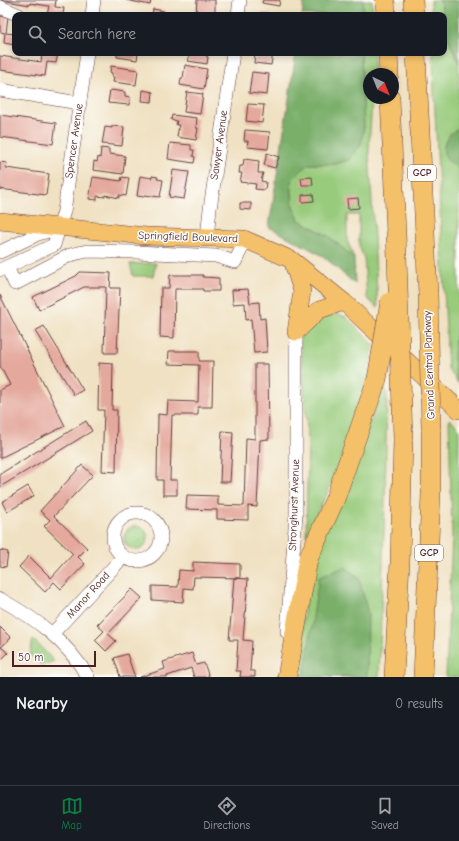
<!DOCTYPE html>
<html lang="en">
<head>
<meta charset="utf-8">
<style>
  :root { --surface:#171b24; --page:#242831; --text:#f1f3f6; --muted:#9ea1a6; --line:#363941; --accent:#0b8043 }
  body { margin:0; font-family:"Comic Neue",sans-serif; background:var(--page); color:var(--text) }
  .compass { position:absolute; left:363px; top:68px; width:36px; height:36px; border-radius:50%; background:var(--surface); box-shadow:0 2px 6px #0003; rotate:137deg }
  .scale { position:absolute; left:12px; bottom:10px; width:84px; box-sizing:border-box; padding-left:4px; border:2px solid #4a1f2b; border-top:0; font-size:11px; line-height:14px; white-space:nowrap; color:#4a1f2b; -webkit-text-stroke:3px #fdfcf7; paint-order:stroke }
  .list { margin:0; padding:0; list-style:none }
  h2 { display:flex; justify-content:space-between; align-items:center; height:52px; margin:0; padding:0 16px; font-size:17px }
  h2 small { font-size:13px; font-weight:400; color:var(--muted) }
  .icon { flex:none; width:22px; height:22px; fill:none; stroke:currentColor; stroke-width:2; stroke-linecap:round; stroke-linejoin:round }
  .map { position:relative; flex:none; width:459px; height:677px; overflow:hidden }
  .search { position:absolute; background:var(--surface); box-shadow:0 2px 6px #0003; left:12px; right:12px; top:12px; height:44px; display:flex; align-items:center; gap:10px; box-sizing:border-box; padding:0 14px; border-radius:8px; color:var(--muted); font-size:15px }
  .sheet { height:108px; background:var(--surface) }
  nav { display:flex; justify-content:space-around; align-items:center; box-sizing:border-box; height:56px; border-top:1px solid var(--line); background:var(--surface); font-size:11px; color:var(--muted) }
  nav a { display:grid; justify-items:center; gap:2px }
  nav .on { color:var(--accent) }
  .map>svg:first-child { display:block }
</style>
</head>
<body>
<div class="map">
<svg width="459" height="677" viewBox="0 0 459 677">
  <rect width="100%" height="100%" fill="#fdfcf7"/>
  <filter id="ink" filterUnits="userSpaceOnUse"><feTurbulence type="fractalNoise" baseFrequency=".025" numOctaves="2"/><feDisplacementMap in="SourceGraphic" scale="8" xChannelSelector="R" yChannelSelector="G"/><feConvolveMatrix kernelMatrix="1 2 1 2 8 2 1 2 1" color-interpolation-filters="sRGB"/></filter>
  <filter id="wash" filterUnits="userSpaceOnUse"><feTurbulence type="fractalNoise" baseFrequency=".012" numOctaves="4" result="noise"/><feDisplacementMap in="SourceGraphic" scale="16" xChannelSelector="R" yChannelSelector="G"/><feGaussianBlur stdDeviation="0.9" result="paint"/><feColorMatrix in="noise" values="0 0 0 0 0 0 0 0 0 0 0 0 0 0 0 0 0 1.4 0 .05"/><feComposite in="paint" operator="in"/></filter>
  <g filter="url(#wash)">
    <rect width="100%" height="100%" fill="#f0e1c2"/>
    <path fill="#98cb7b" stroke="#717553" d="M363 0H372L373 15H364Z
      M431 0H440L443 15H431Z
      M444 25 445 31 459 63V128L450 134 446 159 459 168V323C453 344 453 360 457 382L448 369 434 92 433 53H444Z
      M361 53H374L373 74H369V98H372L369 149 378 308 367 298 364 258 359 246V215H347V240L354 258 328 236 299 220 293 207 291 181 308 164H335L361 145 364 127Z
      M156 263 153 276H133L130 264Z
      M331 311 346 317 374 345 365 388 341 465 306 536 308 441 300 338 305 328Z
      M384 388 387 391 385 502 379 677H296L309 569Z
      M449 419 459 428V677H446L452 535Z
      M124 538a12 12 0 1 1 24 0a12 12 0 1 1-24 0Z
      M33 639 54 661 42 666 30 655Z"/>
    <path fill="#7aaf6b" stroke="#62674b" d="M304 0H363L364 15H302Z
      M440 0H459V63L445 31 444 15H443Z
      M296 53H361L364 127 361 145 349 160 335 164H308L291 181 293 207 299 220 328 236 354 258 355 284 323 256 269 227Z
      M459 128V168C455 165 448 162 446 158 439 145 449 134 459 128Z
      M459 323V384L457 382C453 360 453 344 459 323Z
      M345 567 359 578 368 614 367 677H304L319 577Z"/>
    <g id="blocks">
      <path fill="#e4a89c" d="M1 0H56L55 7 64 8 63 15H47L49 6 30 3V5Z
        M126 0H151L150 5Z
        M197 0H215V15L196 12Z
        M263 0H280L279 6 262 3Z
        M153 9 164 11 163 15H152Z
        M261 13 271 14V15H261Z
        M0 16 8 17 6 33 15 34V45L4 43 5 33 0 32Z
        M42 53H58L56 63 47 62 45 76 0 70V56L41 62Z
        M117 53H138L137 60 117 57Z
        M190 53H206V56L208 57 207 64 188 61Z
        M255 53H273L271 65 254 63Z
        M185 65 207 69 204 89 180 85 181 78H183Z
        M111 66 138 70 136 85 113 82 114 77H112V73L110 72Z
        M252 72 269 74 267 95 249 93Z
        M110 90 125 92V96L130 97 129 105 108 103Z
        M143 90 153 92 152 102 142 101Z
        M187 92 203 94 200 114 184 112Z
        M248 104 264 105 262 123 246 121Z
        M0 115 56 123 53 144 0 137Z
        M172 115 197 118 196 128H198L196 140 177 137 179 125H176L177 121 171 120Z
        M112 126 124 127 122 146 102 144 105 127 112 128Z
        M245 130 270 132 268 149 247 147 248 141H244Z
        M170 143 191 145V150H194L193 156 195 157 194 163 168 159Z
        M101 148 109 149V154L125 156 123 174 93 170 94 161 97 162 98 157 100 158Z
        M267 153 279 157 275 168 264 165Z
        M244 159 259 161 258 173H263L261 181 266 182 265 190 255 189 256 184 240 182 242 173H239L240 166H243Z
        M0 162 7 163 6 168 49 174 46 195 0 189Z
        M173 170 189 172 184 199 169 197Z
        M140 176 152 178V176L158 177 157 179 163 180 160 197 144 195V197L137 196Z
        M93 177 121 181 122 177 129 178 126 196 119 195V198L105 195V197L97 196V200L89 199Z
        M312 177 313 185H302L301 178Z
        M313 194 314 201 302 202V195Z
        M358 198 359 208 348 209 347 199Z
        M240 203H251V210L240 209Z
        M80 272 111 273 110 288H120L117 353H104L106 287H84L39 310 33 297 76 276Z
        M170 275H203V277L219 278V291H203V289H175L174 338 160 337 161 288H169Z
        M248 289 250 303 259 302 260 319 265 318 267 352 254 353 251 319 246 320 245 303 233 304 232 290Z
        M0 295 65 426 0 458V390L10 385 0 366Z
        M44 326 83 390 74 395 35 331Z
        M169 351H199V361H213L212 407H198V415H172L170 480H177V495H163V480H157L158 414 167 415 168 401 198 402 199 365 168 364Z
        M99 363 113 364 112 410H117L116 472 102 471 104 410H98Z
        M255 364H268L269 439 260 440 257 507 248 506V520L217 519V510L186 509 187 495 218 496V505L244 506 246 438 255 439Z
        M86 421 92 431 0 487V474Z
        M222 431 233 432 230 482H220Z
        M82 465 93 475 54 516 87 548 78 557 85 564 61 589 54 582 45 592 19 567 29 556 51 578 73 554 44 526 50 520 40 511Z
        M28 486 34 496 7 512 2 502Z
        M0 550 8 552 6 567 0 566Z
        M193 562 240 564V578L194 577 193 589 184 588 183 602 152 600V586L178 587 179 570 193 571Z
        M234 578 248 579 243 640 252 641 250 671H255V677H240L241 671H236L238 640H229Z
        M132 589 142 598 108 634 116 641 106 651 95 640 104 631 97 625Z
        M0 627 11 638 1 647 8 653 0 661Z
        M192 653 196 665 204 663 209 677H194L191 668 167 676 168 677H140L165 669 163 662Z
        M127 654 132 669 135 677H120L119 673 114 658Z"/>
    </g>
  </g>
  <g filter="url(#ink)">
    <use href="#blocks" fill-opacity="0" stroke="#633c42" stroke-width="1"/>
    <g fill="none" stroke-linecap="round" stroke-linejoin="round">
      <defs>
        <path id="minor" d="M0 7 19 15
          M92 15 94 0
          M238 15 240 0
          M0 90 79 103
          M207 237 210 209 233 53
          M0 252 38 234 56 229
          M7 267 15 284 70 255 87 251 136 252 216 256 235 262 246 239
          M0 270 54 245 64 211 87 53
          M113 537a24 24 0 1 1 48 0a24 24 0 1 1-48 0Z
          M0 599C36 619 66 640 88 677
          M287 632 296 515V332
          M53 633 123 557"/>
        <path id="major" d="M0 221 146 236 244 239 292 260 344 302 459 410
          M292 260 302 291 296 332
          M296 332 319 310 344 302"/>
        <path id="highway" d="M385 0 386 15
          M413 0 414 15
          M388 53 389 74
          M416 53 428 294
          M390 98 397 257
          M287 677 308 559 335 499 377 379
          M394 677 400 562 403 439
          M423 677 431 494V429"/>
      </defs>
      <use href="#minor" stroke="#633c42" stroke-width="14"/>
      <use href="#major" stroke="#633c42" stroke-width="18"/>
      <use href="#highway" stroke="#633c42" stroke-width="20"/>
      <use href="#minor" stroke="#fff" stroke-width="13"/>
      <use href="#major" stroke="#f4c16a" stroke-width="17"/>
      <use href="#highway" stroke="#f4c16a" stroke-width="19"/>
      <defs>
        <path id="highway-bridge" d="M397 257 403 439
          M428 294 431 429
          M377 379 390 302"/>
      </defs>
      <use href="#highway-bridge" stroke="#633c42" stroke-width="20" stroke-linecap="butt"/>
      <use href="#highway-bridge" stroke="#f4c16a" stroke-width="19"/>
    </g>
  </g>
  <g text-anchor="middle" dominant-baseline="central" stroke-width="3" stroke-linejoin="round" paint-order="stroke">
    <g fill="#fdfcf7" stroke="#806168" stroke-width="1">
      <rect x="408" y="165" width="28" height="16" rx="3"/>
      <rect x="415" y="545" width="28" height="16" rx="3"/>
    </g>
    <g font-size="10" font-weight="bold" fill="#4a1f2b">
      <text x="422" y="173">GCP</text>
      <text x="429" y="553">GCP</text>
    </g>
    <g font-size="11" fill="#4a1f2b" stroke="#fdfcf7">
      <text transform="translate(74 141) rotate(-82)">Spencer Avenue</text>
      <text transform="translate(219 145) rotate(-82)">Sawyer Avenue</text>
      <text transform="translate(188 237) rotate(2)">Springfield Boulevard</text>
      <text transform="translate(429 365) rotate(-92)">Grand Central Parkway</text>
      <text transform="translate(294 505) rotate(-88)">Stronghurst Avenue</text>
      <text transform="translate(88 595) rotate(-48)">Manor Road</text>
    </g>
  </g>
</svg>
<svg class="compass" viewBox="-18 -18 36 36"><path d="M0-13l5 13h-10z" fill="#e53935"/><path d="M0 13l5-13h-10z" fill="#9ea1a6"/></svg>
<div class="scale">50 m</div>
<div class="search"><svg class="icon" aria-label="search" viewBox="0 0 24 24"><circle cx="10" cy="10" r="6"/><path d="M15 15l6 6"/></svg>Search here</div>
</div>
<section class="sheet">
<h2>Nearby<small>0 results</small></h2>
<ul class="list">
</ul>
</section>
<nav>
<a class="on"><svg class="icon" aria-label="map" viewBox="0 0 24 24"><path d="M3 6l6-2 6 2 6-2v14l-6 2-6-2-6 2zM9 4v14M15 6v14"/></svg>Map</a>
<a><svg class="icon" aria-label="directions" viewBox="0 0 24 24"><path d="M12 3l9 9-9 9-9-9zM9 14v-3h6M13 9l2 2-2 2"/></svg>Directions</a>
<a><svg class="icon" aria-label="saved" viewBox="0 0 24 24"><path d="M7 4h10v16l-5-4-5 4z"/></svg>Saved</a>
</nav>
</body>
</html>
